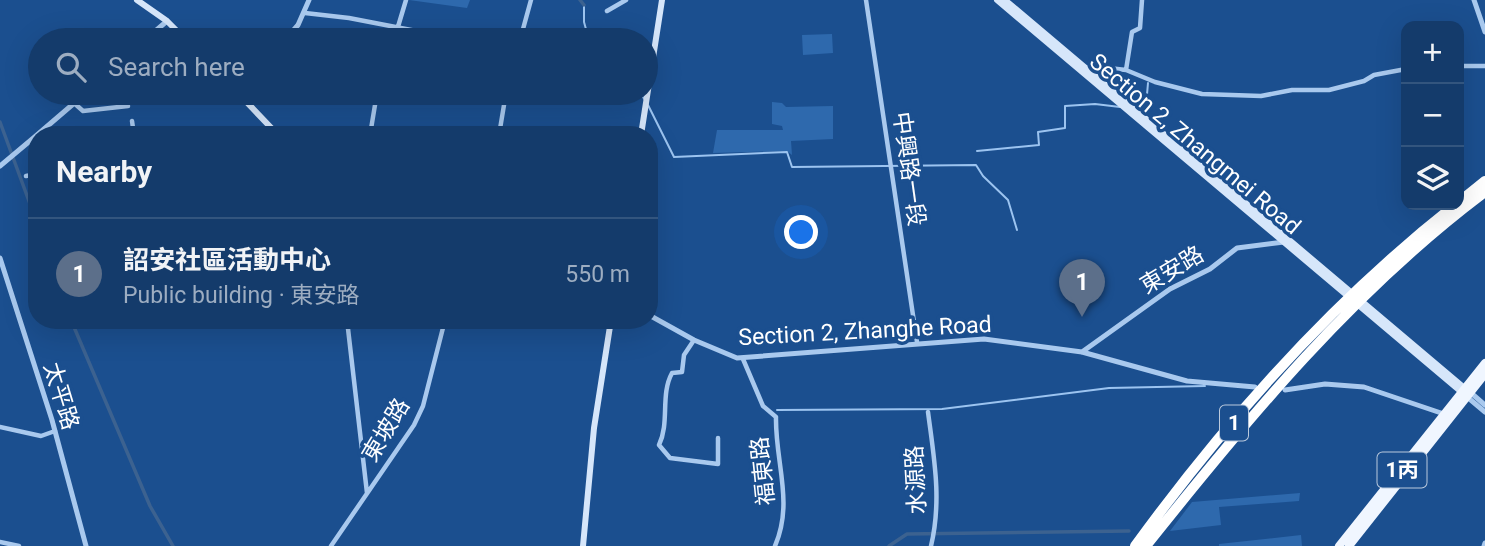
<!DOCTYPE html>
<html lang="en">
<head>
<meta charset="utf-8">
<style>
  :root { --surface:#143b6b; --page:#214673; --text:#f1f3f6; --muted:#9dadc1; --line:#33557e; --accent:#ffd166 }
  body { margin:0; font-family:Roboto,"Noto Sans TC",sans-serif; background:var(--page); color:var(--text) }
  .controls { position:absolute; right:21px; top:21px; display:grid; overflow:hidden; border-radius:14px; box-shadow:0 7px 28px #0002 }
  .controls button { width:63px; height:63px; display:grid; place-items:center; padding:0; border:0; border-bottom:2px solid var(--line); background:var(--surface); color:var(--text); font:35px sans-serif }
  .you { position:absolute; left:802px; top:233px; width:24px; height:24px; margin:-18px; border:5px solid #fff; border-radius:50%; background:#1a73e8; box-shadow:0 0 0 10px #1a73e833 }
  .badge { display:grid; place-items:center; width:46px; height:46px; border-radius:50%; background:var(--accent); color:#fff; font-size:23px; font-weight:700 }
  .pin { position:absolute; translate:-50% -58px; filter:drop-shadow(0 2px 4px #0008) }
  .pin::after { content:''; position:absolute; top:37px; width:24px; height:21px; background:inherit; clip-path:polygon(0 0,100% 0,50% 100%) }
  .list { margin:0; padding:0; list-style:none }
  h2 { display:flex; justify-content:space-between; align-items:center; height:91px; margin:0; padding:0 28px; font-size:30px }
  h2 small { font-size:23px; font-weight:400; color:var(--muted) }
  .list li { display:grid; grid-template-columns:46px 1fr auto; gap:21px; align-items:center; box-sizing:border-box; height:112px; padding:0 28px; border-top:2px solid var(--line) }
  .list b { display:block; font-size:26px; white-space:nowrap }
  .list p { margin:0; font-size:23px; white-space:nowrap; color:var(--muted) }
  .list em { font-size:23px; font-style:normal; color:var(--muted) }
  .icon { flex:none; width:38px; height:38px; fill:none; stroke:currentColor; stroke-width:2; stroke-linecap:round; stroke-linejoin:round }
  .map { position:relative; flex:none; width:1485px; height:546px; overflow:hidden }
  .search { position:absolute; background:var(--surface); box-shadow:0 7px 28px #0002; left:28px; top:28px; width:630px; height:77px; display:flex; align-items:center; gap:18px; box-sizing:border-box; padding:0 24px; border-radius:38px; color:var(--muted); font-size:26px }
  .panel { position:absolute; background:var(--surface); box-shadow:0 7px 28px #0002; left:28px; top:126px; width:630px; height:203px; border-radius:28px }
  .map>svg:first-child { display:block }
</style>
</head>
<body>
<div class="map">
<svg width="1485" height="546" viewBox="0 0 1485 546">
  <rect width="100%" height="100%" fill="#1b4f8f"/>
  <path fill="#2e69ad" d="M409 0H470L467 8Z
    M832 34 833 53 803 55 802 35Z
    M772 102 782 103 786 107 833 106V139L791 141 792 155 787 151 713 153 717 130H783L782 126 772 124Z
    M1300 493 1299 501 1219 507 1221 525 1170 531 1192 502Z
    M1301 535 1302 546H1219V544Z"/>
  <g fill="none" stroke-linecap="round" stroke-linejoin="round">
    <path stroke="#9cc4f0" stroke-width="2" d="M584 5V22L589 40
      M640 93 645 100
      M648 105 674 157 787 152 792 167 976 165 983 176 1008 200 1017 230
      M1136 108 1146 106 1148 83
      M977 151 1039 145 1038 132 1065 128V106L1095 104 1120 107
      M777 410 942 409 1109 388 1205 386"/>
    <path stroke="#3c6290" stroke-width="3.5" d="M580 0 584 5
      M0 122 37 223
      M71 320 150 506 173 546
      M889 546 907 534 1129 531"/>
    <path stroke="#a9c9ee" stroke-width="4.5" d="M866 0 917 342
      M607 11 626 0
      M305 13 349 18 463 40
      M394 40 406 0
      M520 40 531 0
      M1459 66H1485
      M1084 69 1091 66 1126 70 1155 82 1202 94 1261 96 1292 90H1329L1364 81 1374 75 1406 69
      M1126 70 1132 32 1140 28 1142 0
      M482 93 504 100
      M74 103 83 111 128 106
      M132 121 134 135
      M370 135 377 93
      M499 135 506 93
      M26 176 37 174
      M347 320 367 493
      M694 340 684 355 682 372 672 373C660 395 670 422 659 445L670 458 718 464V438
      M743 359 763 406 776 417C775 462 794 502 775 546
      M928 412C934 458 942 500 931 546
      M0 427 41 436 55 431
      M0 542 19 546
      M331 546 414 425 423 406 445 320"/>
    <path stroke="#a9c9ee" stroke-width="5" d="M1474 0 1485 32
      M145 40 167 21
      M285 40 298 25 309 0
      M37 135 86 93
      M0 166 37 135
      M0 258 52 420 86 546
      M649 315 694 340 737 358 984 339 1082 352 1187 381 1255 387
      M1082 352 1170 289 1210 269 1237 248 1284 242
      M1285 390 1325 384 1364 387 1444 414
      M1470 392 1485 405
      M1466 396 1485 412
      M1484 546 1485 543"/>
    <path stroke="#d6e6fa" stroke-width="6" d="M137 0 167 21 186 40
      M997 0 1465 395
      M1005 0 1468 391
      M238 93 278 135
      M641 135 662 0
      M583 546 594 428 611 320"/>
    <path stroke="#f0f6ff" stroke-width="8" d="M1339 546 1485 363
      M1349 546 1485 374"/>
    <path stroke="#fff" stroke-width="10" d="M1459 202 1485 181
      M1135 546C1226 421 1333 301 1455 205
      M1146 546C1248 418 1353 291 1485 192"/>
  </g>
  <g text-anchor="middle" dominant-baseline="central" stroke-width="7" stroke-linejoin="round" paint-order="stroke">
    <g fill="#1b4f8f" stroke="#bbcadd" stroke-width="2">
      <rect x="1220" y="405.5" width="28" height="35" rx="5"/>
      <rect x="1377.5" y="452.5" width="49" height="35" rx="5"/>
    </g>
    <g font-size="21" font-weight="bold" fill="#fff">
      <text x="1234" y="423">1</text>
      <text x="1402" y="470">1丙</text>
    </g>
    <g font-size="23" fill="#fff" stroke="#1b4f8f">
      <text transform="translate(1195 144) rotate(40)">Section 2, Zhangmei Road</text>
      <text transform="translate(909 169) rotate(82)">中興路一段</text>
      <text transform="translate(1172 270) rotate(-31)">東安路</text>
      <text transform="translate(865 331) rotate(-3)">Section 2, Zhanghe Road</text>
      <text transform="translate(61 396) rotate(73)">太平路</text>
      <text transform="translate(386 430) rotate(-59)">東坡路</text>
      <text transform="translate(763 471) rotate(-96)">福東路</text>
      <text transform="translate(916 480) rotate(-93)">水源路</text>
    </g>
  </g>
</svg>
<div class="controls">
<button>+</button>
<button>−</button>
<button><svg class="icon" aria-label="layers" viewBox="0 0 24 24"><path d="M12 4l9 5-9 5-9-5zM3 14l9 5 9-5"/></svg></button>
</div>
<div class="you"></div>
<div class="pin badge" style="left:1082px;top:317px;background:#5c6f8a">1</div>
<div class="search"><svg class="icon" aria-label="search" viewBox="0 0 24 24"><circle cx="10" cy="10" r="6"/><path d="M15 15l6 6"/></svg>Search here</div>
<section class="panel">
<h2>Nearby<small></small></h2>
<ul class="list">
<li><span class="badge" style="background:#5c6f8a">1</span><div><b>詔安社區活動中心</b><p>Public building · 東安路</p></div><em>550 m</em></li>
</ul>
</section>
</div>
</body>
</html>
